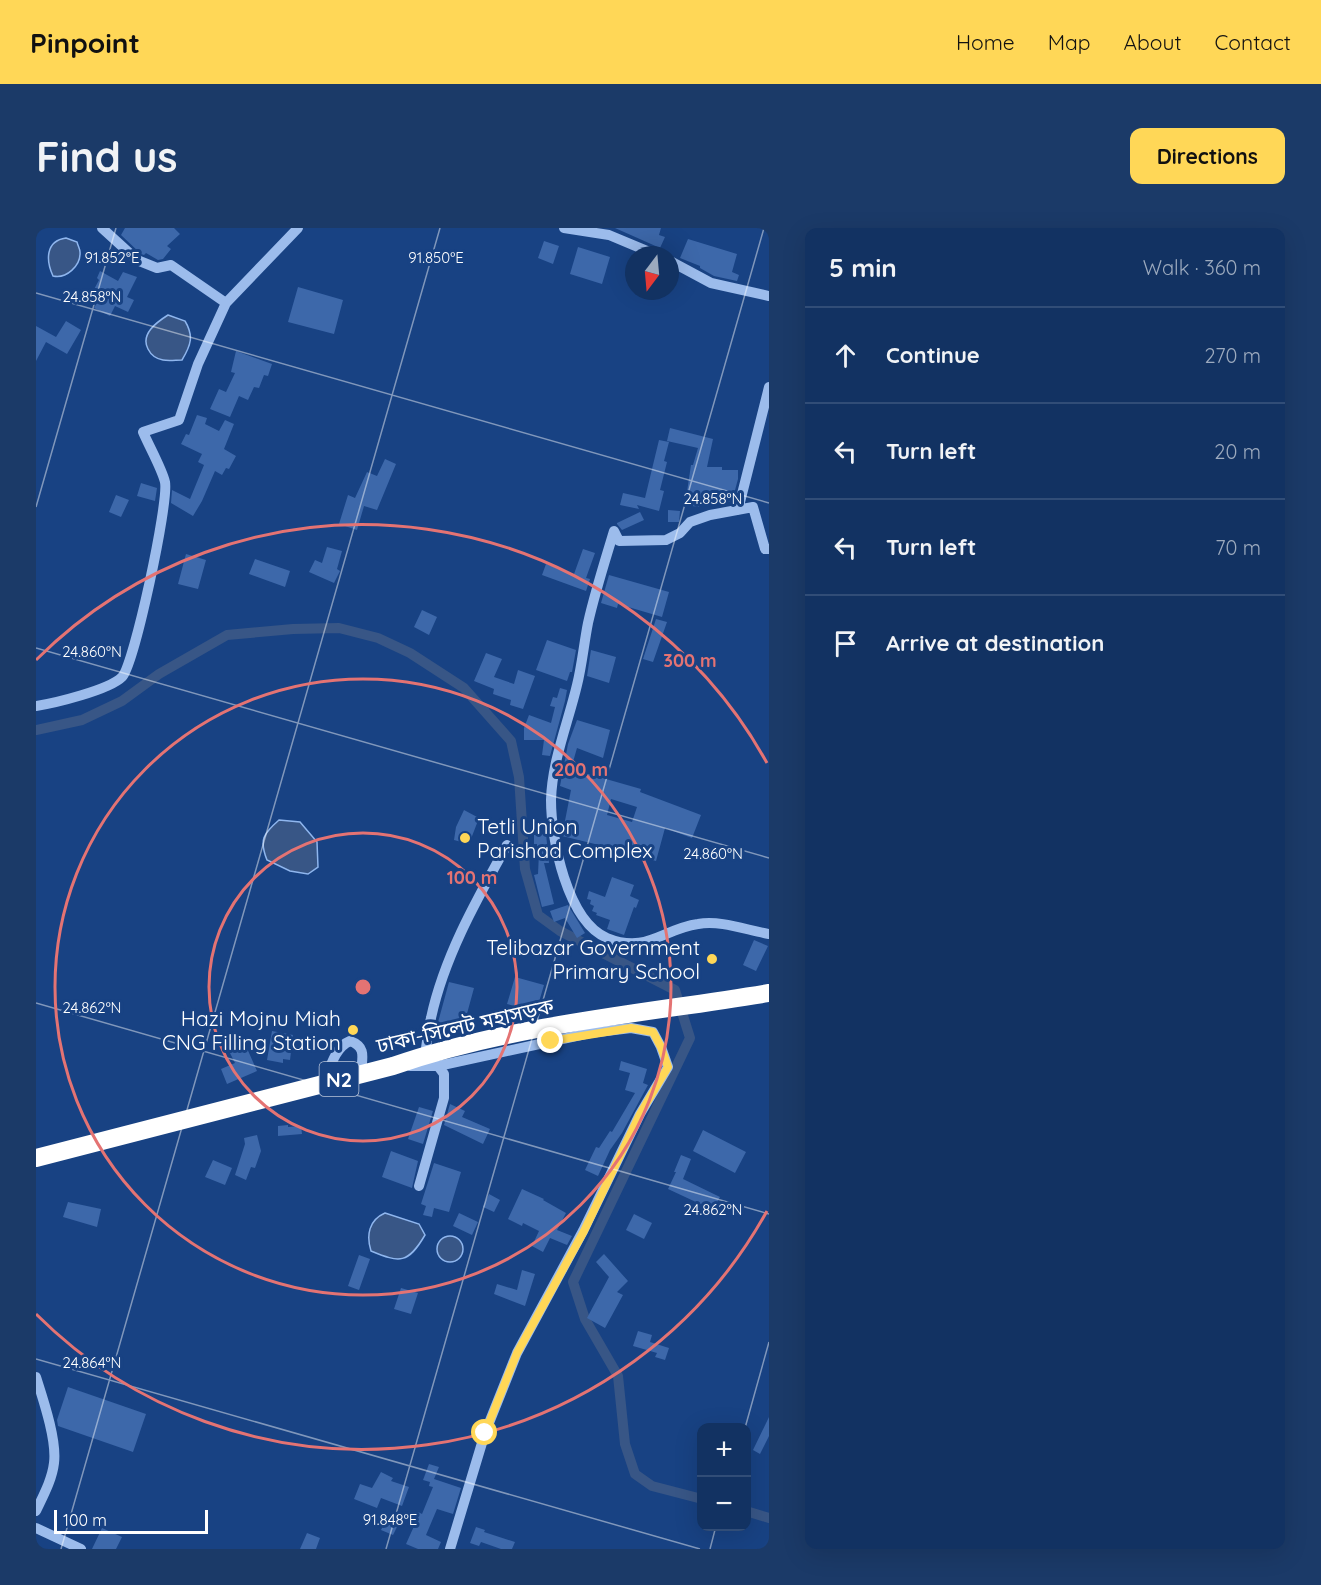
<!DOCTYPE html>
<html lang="en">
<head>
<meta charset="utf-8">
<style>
  :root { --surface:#123262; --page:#1b3a68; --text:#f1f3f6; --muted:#9caabe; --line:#314d77; --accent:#ffd757 }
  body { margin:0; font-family:Quicksand,"Noto Sans Bengali",sans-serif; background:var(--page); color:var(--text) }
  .controls { position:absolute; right:18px; bottom:18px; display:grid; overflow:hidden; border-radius:12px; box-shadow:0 6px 24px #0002 }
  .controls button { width:54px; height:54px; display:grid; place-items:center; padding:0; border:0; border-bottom:2px solid var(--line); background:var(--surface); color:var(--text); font:30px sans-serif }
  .compass { position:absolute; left:589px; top:18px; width:54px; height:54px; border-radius:50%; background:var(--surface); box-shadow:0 6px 24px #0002; rotate:196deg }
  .scale { position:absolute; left:18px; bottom:15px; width:154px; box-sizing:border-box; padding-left:6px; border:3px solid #fff; border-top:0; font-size:16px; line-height:21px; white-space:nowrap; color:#fff; -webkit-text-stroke:4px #184283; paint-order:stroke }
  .stop { position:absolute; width:18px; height:18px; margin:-14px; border:4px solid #ffd757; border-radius:50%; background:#fff }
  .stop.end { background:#ffd757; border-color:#fff; box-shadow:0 2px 6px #0008 }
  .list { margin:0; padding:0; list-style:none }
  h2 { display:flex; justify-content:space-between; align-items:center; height:78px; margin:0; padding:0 24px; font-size:26px }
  h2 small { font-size:20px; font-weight:400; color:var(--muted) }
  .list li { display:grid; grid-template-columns:39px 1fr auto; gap:18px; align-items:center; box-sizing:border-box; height:96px; padding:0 24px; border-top:2px solid var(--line) }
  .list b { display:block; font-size:22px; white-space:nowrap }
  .list em { font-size:20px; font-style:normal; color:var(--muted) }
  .icon { flex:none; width:33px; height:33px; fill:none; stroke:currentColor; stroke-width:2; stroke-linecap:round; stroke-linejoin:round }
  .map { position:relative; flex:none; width:733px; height:1321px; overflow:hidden; border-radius:12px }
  header { display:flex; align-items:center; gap:36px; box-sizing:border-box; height:84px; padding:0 30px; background:var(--accent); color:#111 }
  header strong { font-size:28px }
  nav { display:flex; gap:33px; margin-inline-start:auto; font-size:21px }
  .intro { display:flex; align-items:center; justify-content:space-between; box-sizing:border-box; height:144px; padding:0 36px }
  h1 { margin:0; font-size:42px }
  .button { padding:15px 27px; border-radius:12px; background:var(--accent); color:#111; font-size:21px; font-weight:700 }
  main { display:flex; gap:36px; padding:0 36px }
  aside { flex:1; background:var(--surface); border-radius:12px; box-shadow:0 6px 24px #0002 }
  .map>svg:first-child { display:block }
</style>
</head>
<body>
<header>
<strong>Pinpoint</strong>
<nav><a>Home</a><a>Map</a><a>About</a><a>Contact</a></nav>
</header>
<div class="intro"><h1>Find us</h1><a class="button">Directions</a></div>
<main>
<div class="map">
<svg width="733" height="1321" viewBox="0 0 733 1321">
  <rect width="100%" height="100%" fill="#184283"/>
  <path fill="#385686" stroke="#8fb6ee" stroke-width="1.5" d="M30 10 41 14C42 18 44 21 44 24 45 38 30 51 17 48 10 33 9 13 30 10Z
    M132 87 149 93C158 108 155 117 146 132 140 132 133 133 127 132 121 131 115 127 112 121 104 106 121 94 132 87Z
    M243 592 264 594 281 614 282 639 272 646 254 643 231 632C223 612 227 606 243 592Z
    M349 985 383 996 389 1007C372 1036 364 1035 335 1023 330 1007 333 992 349 985Z
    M401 1021a13 13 0 1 1 26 0a13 13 0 1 1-26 0Z"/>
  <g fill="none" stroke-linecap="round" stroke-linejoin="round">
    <path stroke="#385686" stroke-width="10" d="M0 502 46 492 86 473 123 446 191 407 257 401 303 400 342 410 374 425 428 460 475 513 483 549 489 641 502 687 524 703 639 762 654 810 537 1054 549 1091 582 1148 589 1216 599 1246 616 1258 666 1271
      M710 1283 733 1290"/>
  </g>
  <path fill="#3d68aa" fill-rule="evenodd" d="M89 0H138L144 6 131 18 135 21 127 31 122 32 110 25 108 27 105 26 85 7Z
    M579 0H625L623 7 629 9 624 20Z
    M652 11 701 26 696 44 703 47 701 53 678 48 664 40V38L644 30Z
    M508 13 523 18 517 36 502 30Z
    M542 19 574 29 566 56 534 46Z
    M64 43 82 53 87 44 101 49 91 69 98 72 92 84 79 78 74 88 58 80 63 71 55 67 63 52 61 50Z
    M262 59 307 72 298 106 252 94Z
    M30 93 45 102 31 126 10 114 0 133V98L20 109Z
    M200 123 236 136 232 148 228 147 223 160 218 159 212 172 203 168 194 189 174 181 183 161 190 164 199 145 195 144Z
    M161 187 171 190 169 196 183 203 189 192 198 196 188 221 200 228 193 241 190 240 186 247 179 243 166 273 157 288 135 275 136 262 154 271 168 237 162 234 166 226 145 216 150 206 153 207Z
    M634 200 677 211 671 239H686V242H702V251L698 266H697V273L664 276 663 279 649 277 655 237H657L662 220 631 213Z
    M623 212 633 214 628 233 631 234 624 262 628 263 623 283 601 277 603 281 584 277 587 265 609 270Z
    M349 231 360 236 341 282 328 278 321 302 303 296 312 267 319 270 331 244 341 248Z
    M105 255 121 260 119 273 101 268Z
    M80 267 93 272 85 289 73 284Z
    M632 282 644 283 643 294H632Z
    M604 284 608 292 586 302 581 296V295Z
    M291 319 306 323 301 341 304 343 298 355 273 344 279 332 286 335Z
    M547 321 559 325 550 350 554 351 550 363 506 347 510 336 538 346Z
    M150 326 170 332 162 361 142 356Z
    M219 331 254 343 249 359 213 346Z
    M573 347 633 364 626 389 582 376 581 380 565 375Z
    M386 382 401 389 393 407 378 399Z
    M620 391 631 394 617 434 607 431Z
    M511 412 540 422 536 444H534L531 453 500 442Z
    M555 422 580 429 573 455 551 448Z
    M450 425 466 431 458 449 478 456 482 442 499 448 487 481 474 477 475 472 457 466 458 461 438 453Z
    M524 460 531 462 529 473 514 528 506 527 508 512H488V500L493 487 515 495 519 479 514 478 517 469 521 470Z
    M541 492 574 502 567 530 541 520 535 541 605 561 604 564 665 587 656 610 629 600 620 633 576 620 575 623 562 620 563 617 526 608 535 562 524 558 532 516ZM575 571 601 579 596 594 571 587Z
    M428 582 443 590 433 616 418 612 420 599Z
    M510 606 513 635H508L518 676 506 679 498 647 502 646 503 625H501V616H498V607Z
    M576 649 598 657 594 668 603 672 600 680 598 679 588 707 571 701 574 692 560 687 561 685 556 683 558 678 554 676 555 672 551 671 553 663 569 669Z
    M532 677 549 705 541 710 529 690 518 694 514 683Z
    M718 712 732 718 720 743 707 737Z
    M479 749 508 757 500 784 471 776Z
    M413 754 438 760 429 793 401 798Z
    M236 803 257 807 254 832 247 831V835L231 832Z
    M210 818 221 843 191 856 185 841 199 835 194 825Z
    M585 833 611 841 607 855 612 857 586 905 574 922 562 948 549 942 560 919 563 920 574 903 576 904 599 865 589 862 594 845 583 842Z
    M414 876 429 883 426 889 454 901 447 916 408 897Z
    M383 879 397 883 387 916 372 911Z
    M252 897V899L265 898 266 906 242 908V898Z
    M667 902 710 924 699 945 657 923Z
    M221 907 225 923 219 940 215 939 210 952 199 947 209 916 208 910Z
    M355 923 382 933 376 960 346 949Z
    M645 927 655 931 647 951 684 969 677 982 632 961 640 944H638Z
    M177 932 196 940 189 957 169 949Z
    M398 935 425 944 413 984 398 980 396 989 387 987 390 978 385 976Z
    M486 961 508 971 507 972 530 985 521 1002 536 1008 531 1017 514 1010 507 1024 496 1018 503 1003 487 995 486 998 472 991Z
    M453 966 464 972 458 984 447 979Z
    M32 974 65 981 61 999 27 989Z
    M423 985 442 994 436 1007 417 998Z
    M598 986 616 995 608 1011 590 1002Z
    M568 1026 592 1053 581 1064 587 1067 569 1100 551 1090 573 1049 560 1034Z
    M323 1027 334 1031 323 1062 312 1058Z
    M486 1042 499 1046 489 1078 458 1066 461 1056 481 1062Z
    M365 1060 382 1065 375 1086 358 1081Z
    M602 1103 616 1107 614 1114 633 1120 629 1132 619 1129 621 1125 597 1118Z
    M32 1159 110 1186 97 1224 22 1198 21 1192Z
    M733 1189V1208L724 1226 717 1222Z
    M393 1236 403 1239 398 1251 425 1260 417 1286 401 1281 390 1307 405 1314 402 1321H382L370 1316 379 1296 377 1295 382 1284 386 1286 397 1259 393 1258 394 1254 387 1252Z
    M345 1244 357 1250 355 1253 373 1259 366 1278 345 1270 341 1280 318 1271 324 1256 336 1260Z
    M349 1294 361 1299 357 1307 345 1302Z
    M440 1299 449 1302 448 1304 479 1314 476 1321H465L445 1314 443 1318 434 1315Z
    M66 1300 86 1309 80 1321H56Z
    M271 1305 284 1310 280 1321H264Z"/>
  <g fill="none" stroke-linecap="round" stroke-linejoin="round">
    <path stroke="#9cbcec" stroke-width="10" d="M66 0 101 32 121 40 135 37 190 75
      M528 0 573 7 621 27
      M634 33 675 55 733 68
      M702 282 733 159
      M733 321H729L717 279 674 287 654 294 644 305 630 312 583 313 578 303C569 333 559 364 552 395 548 415 546 437 541 457 532 495 516 533 515 572 515 611 531 693 571 710 611 726 626 701 662 696 685 692 710 702 733 706
      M0 478C19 475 73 462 86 449 98 437 133 275 129 254 126 241 113 218 107 204L143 192 162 136 190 75 262 0
      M389 827C391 815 392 802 395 790 408 729 441 671 471 617
      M374 838H402L554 805 595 800 617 804 625 819 632 839 604 886 547 1003 481 1125 449 1205 414 1321
      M288 855C294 840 299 819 314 813 331 819 326 830 325 845
      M383 958 408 870V846L402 838
      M0 1149C7 1171 21 1212 18 1235 16 1252 7 1268 0 1283
      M0 1300 45 1321"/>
    <path stroke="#fff" stroke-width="18" d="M0 930 357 838C478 796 607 786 733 765"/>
  </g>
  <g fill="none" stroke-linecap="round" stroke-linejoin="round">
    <path stroke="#ffd757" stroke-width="8" d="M449 1205 481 1125 548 1003 604 886 632 839 625 819 617 804 595 800 515 813"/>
  </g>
  <path fill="none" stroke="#fff" stroke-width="1.5" stroke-opacity="0.45" d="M0 65 733 275M0 279 80 0M0 420 733 630M0 775 733 986M0 1131 664 1321M709 1200 733 1114M25 1321 404 0M350 1321 728 0M674 1321 680 1298"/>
  <g fill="none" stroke="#e47373" stroke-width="3">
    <circle cx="327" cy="759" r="154"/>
    <circle cx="327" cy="759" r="308"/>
    <path d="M731 983A462 462 0 0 1 0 1086M0 432A462 462 0 0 1 731 535"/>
  </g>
  <g fill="#ffd757" stroke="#184283" stroke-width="2">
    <circle cx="429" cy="610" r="6"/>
    <circle cx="676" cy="731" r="6"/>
    <circle cx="317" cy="802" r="6"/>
  </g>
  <g text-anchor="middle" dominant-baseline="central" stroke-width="6" stroke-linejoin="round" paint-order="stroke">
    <rect fill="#184283" stroke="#bac6da" stroke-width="1.5" x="283.5" y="834" width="39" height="34" rx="4.5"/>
    <g font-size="20" font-weight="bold" fill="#fff">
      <text x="303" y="851">N2</text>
    </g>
    <g font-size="21" fill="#fff" stroke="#184283" text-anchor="end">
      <text x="441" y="598" text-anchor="start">Tetli Union<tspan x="441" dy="24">Parishad Complex</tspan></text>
      <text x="664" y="719">Telibazar Government<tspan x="664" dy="24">Primary School</tspan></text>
      <text x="305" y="790">Hazi Mojnu Miah<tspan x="305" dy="24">CNG Filling Station</tspan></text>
    </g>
    <g font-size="21" fill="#fff" stroke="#184283">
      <text transform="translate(429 797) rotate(-13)">ঢাকা-সিলেট মহাসড়ক</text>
    </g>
  </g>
  <g font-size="15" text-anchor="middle" fill="#fff" stroke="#184283" stroke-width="6" stroke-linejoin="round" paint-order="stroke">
    <text x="76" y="35">91.852°E</text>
    <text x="400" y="35">91.850°E</text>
    <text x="56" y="74">24.858°N</text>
    <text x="677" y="276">24.858°N</text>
    <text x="56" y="429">24.860°N</text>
    <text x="677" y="631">24.860°N</text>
    <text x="56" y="785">24.862°N</text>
    <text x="677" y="987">24.862°N</text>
    <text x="56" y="1140">24.864°N</text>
    <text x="354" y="1297">91.848°E</text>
  </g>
  <circle cx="327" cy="759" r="9" fill="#e47373" stroke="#184283" stroke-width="3"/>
  <g font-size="18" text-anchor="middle" font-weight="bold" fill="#e47373" stroke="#184283" stroke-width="6" stroke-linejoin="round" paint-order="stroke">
    <text x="654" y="439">300 m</text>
    <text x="545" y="548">200 m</text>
    <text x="436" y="656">100 m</text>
  </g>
</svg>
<div class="controls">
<button>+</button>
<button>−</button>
</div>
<svg class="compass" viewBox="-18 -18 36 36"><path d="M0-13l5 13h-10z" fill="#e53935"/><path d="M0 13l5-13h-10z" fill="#9caabe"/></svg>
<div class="scale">100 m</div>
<div class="stop" style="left:449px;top:1205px"></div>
<div class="stop end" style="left:515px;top:813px"></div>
</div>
<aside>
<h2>5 min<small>Walk · 360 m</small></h2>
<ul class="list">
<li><svg class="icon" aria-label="ahead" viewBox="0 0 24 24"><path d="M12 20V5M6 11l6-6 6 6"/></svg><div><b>Continue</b></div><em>270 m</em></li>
<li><svg class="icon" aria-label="left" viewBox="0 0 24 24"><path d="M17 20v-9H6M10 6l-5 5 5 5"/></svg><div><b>Turn left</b></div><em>20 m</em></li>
<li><svg class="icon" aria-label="left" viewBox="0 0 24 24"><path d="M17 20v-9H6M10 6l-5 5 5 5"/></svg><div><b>Turn left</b></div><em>70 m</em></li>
<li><svg class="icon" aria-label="arrive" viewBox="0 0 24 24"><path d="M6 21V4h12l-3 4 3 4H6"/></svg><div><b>Arrive at destination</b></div></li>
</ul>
</aside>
</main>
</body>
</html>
